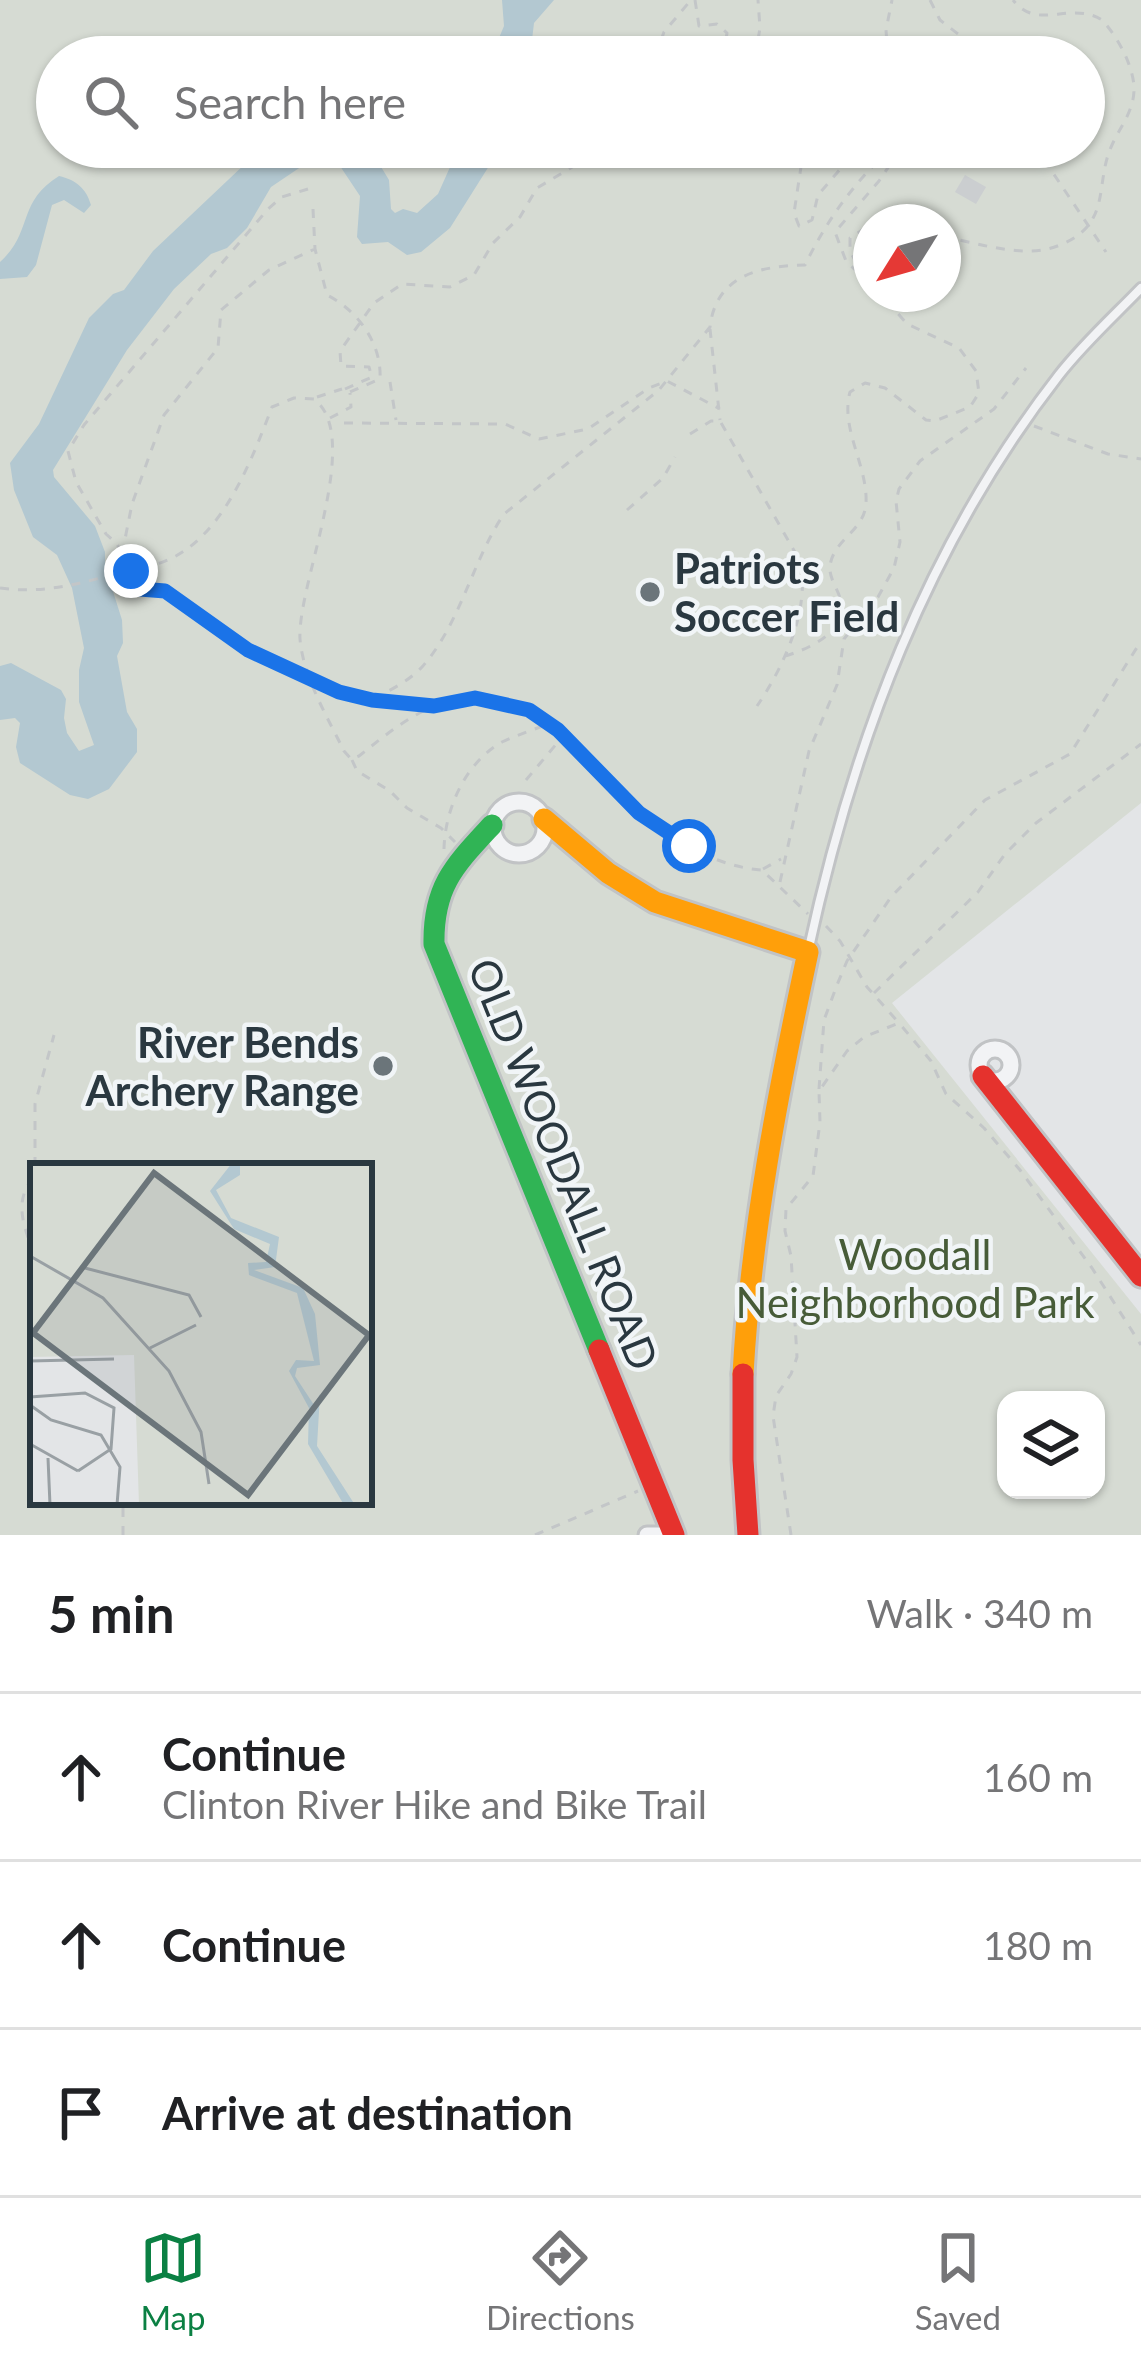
<!DOCTYPE html>
<html lang="en">
<head>
<meta charset="utf-8">
<style>
  :root { --surface:#fff; --page:#f2f2f2; --text:#202124; --muted:#757577; --line:#e0e0e0; --accent:#0b8043 }
  body { margin:0; font-family:Lato,sans-serif; background:var(--page); color:var(--text) }
  .controls { position:absolute; right:36px; bottom:36px; display:grid; overflow:hidden; border-radius:24px; box-shadow:0 3px 9px #0004 }
  .controls button { width:108px; height:108px; display:grid; place-items:center; padding:0; border:0; border-bottom:3px solid var(--line); background:var(--surface); color:var(--text); font:60px sans-serif }
  .compass { position:absolute; left:853px; top:204px; width:108px; height:108px; border-radius:50%; background:var(--surface); box-shadow:0 3px 9px #0004; rotate:233deg }
  .stop { position:absolute; width:36px; height:36px; margin:-27px; border:9px solid #1a73e8; border-radius:50%; background:#fff }
  .stop.end { background:#1a73e8; border-color:#fff; box-shadow:0 3px 12px #0008 }
  .list { margin:0; padding:0; list-style:none }
  h2 { display:flex; justify-content:space-between; align-items:center; height:156px; margin:0; padding:0 48px; font-size:51px }
  h2 small { font-size:39px; font-weight:400; color:var(--muted) }
  .list li { display:grid; grid-template-columns:78px 1fr auto; gap:36px; align-items:center; box-sizing:border-box; height:168px; padding:0 48px; border-top:3px solid var(--line) }
  .list b { display:block; font-size:45px; white-space:nowrap }
  .list p { margin:0; font-size:39px; white-space:nowrap; color:var(--muted) }
  .list em { font-size:39px; font-style:normal; color:var(--muted) }
  .icon { flex:none; width:66px; height:66px; fill:none; stroke:currentColor; stroke-width:2; stroke-linecap:round; stroke-linejoin:round }
  .map { position:relative; flex:none; width:1141px; height:1535px; overflow:hidden }
  .search { position:absolute; background:var(--surface); box-shadow:0 3px 9px #0004; left:36px; right:36px; top:36px; height:132px; display:flex; align-items:center; gap:30px; box-sizing:border-box; padding:0 42px; border-radius:66px; color:var(--muted); font-size:45px }
  .sheet { height:660px; background:var(--surface) }
  nav { display:flex; justify-content:space-around; align-items:center; box-sizing:border-box; height:168px; border-top:3px solid var(--line); background:var(--surface); font-size:33px; color:var(--muted) }
  nav a { display:grid; justify-items:center; gap:6px }
  nav .on { color:var(--accent) }
  .map>svg:first-child { display:block }
</style>
</head>
<body>
<div class="map">
<svg width="1141" height="1535" viewBox="0 0 1141 1535">
  <rect width="100%" height="100%" fill="#e3e5e7"/>
  <path fill="#d6dbd3" fill-rule="evenodd" d="M0 0H1141V803L892 1003 1141 1314V1535H0ZM57 57H1084V147H57ZM871 222H943V294H871ZM33 1166H369V1502H33ZM1006 1400H1096V1490H1006Z"/>
  <path fill="#b3c8d1" d="M502 0H554L534 23 530 57H491L504 26Z
    M263 147H369L389 180 391 209 395 213 403 209 417 213 438 194 459 147H501L450 228 421 252 407 255 388 242 362 244 357 237 360 196 334 157 314 158 271 187 247 228 227 248 211 254 174 289 127 350 53 470 54 477 95 526 105 552V566L122 620 123 643 117 656 127 712 137 729V752L109 789 88 799 70 795 20 763 16 747 20 723 15 718 0 720V666L11 663 61 690 66 699 64 718 67 733 79 751 94 745 79 702V670L84 648 72 588 57 555 33 537 14 490 10 463 39 424 89 318 113 294 124 290 153 251Z
    M59 176C76 180 86 188 91 205L84 213 64 200 52 205 36 265 27 277 0 279V262C34 231 16 203 59 176Z"/>
  <path fill="#cbced0" d="M965 175 986 187 976 204 955 192Z"/>
  <g fill="none" stroke-linecap="round" stroke-linejoin="round">
    <defs>
      <path id="lane" d="M808 952C853 743 927 545 1059 375 1083 344 1114 316 1141 288"/>
      <path id="street" d="M493 828a26 26 0 1 1 52 0a26 26 0 1 1-52 0Z
        M979 1065a16 16 0 1 1 32 0a16 16 0 1 1-32 0Z
        M647 1535H670"/>
      <path id="fast" d="M492 825C455 865 433 886 434 944L599 1350"/>
      <path id="slow" d="M544 819 608 873 655 902 808 952C778 1092 751 1231 743 1374"/>
      <path id="jam" d="M983 1076 1141 1276
        M599 1350 674 1535
        M743 1374V1460L748 1535"/>
    </defs>
    <use href="#lane" stroke="#c1c3c5" stroke-width="14"/>
    <use href="#street" stroke="#c1c3c5" stroke-width="21"/>
    <use href="#fast" stroke="#c1c3c5" stroke-width="27"/>
    <use href="#slow" stroke="#c1c3c5" stroke-width="27"/>
    <use href="#jam" stroke="#c1c3c5" stroke-width="27"/>
    <path stroke="#c3c6c8" stroke-width="3" stroke-dasharray="9 9" stroke-linecap="butt" d="M695 0 699 26 717 24 727 33 726 39 714 45V57
      M930 0 940 20 988 57
      M655 57 664 32 691 0
      M755 57 760 28 758 0
      M820 57 831 53 833 57
      M888 57 886 30 892 0
      M688 147C707 153 723 148 742 149 757 150 769 160 783 160L786 147
      M804 147 794 213 799 226 812 220 818 195 849 159 853 147
      M1031 147 1049 167 1106 252
      M308 189 282 197 268 209 84 425 68 451 76 482 106 534 117 544 140 589 165 591 248 649 313 682 372 700 432 706
      M313 209 315 249 327 295C357 310 382 343 380 379L350 392
      M943 237C981 243 1024 260 1060 245 1113 224 1094 183 1112 145 1121 125 1135 110 1134 86 1132 63 1117 36 1102 20 1070 0 1038 32 1013 0
      M865 279 850 251V238L871 224
      M871 285 846 261 835 232 879 181 902 147
      M710 329 720 420
      M390 382 396 420
      M345 389 372 377 369 367 341 366 340 351 374 303 402 284 450 287 474 275 493 243 520 217 537 188 606 147
      M317 397 342 389
      M330 418 351 407 350 393
      M344 423 505 424 539 439 588 429 649 388 667 381 720 409
      M1034 426 1108 454 1141 459
      M690 434 711 421H720L800 561C811 609 783 668 757 706
      M627 510 663 478 675 457
      M122 554 132 504 164 415 218 348 221 310 269 270 315 249
      M131 579 123 581 124 586 137 588
      M0 588C36 593 66 587 100 578 124 572 149 569 172 558 225 532 252 459 272 407L294 398 314 399C364 437 297 584 300 639 303 677 328 718 344 751L351 759 359 756C383 737 408 716 437 705 534 671 575 760 637 811 671 840 717 867 762 870L808 914
      M785 656C808 649 845 634 841 602 839 590 829 579 830 567 832 540 865 531 866 503 868 466 840 429 850 392L865 383 885 388 926 420 935 421 970 407 979 393 976 371 959 348 907 324 881 294
      M374 699C390 690 409 681 422 667 461 623 472 561 504 514L659 390 710 327C716 275 760 266 805 265 828 218 854 183 892 147
      M352 760 357 771 390 791 407 808 441 828 455 842
      M526 780 569 729
      M444 849C445 809 465 763 502 742 517 735 533 730 548 724
      M763 869 781 859
      M780 882 809 751 837 685 844 639 878 597 894 568 900 542 896 501 899 489 920 461 994 409 1026 368
      M826 926 840 941 867 987 899 1023
      M874 993 978 892 1005 854 1036 823 1141 744
      M819 1089 824 1020 837 985 847 961 891 897 985 800 1070 754 1141 641
      M35 1166V1104L54 1035
      M33 1178C14 1201 23 1224 33 1251
      M123 1535V1502
      M535 1535 638 1491
      M791 1535 773 1416 776 1396 791 1374 797 1357 791 1256 785 1231 786 1209 813 1176 820 1122 819 1091 847 1051 864 1037 899 1023 931 1061 946 1094 984 1128 1020 1170 1092 1268 1141 1345"/>
    <use href="#lane" stroke="#f2f3f5" stroke-width="8"/>
    <use href="#street" stroke="#f2f3f5" stroke-width="15"/>
    <use href="#fast" stroke="#30b455" stroke-width="21"/>
    <use href="#slow" stroke="#ff9f0a" stroke-width="21"/>
    <use href="#jam" stroke="#e5322d" stroke-width="21"/>
  </g>
  <g fill="none" stroke-linecap="round" stroke-linejoin="round">
    <path stroke="#1a73e8" stroke-width="15" d="M131 571 140 589 165 591 248 650 339 692 372 700 434 706 475 698 529 710 558 730 639 813 689 846"/>
  </g>
  <g fill="#6b757a" stroke="#f1f5f7" stroke-width="4.5">
    <circle cx="650" cy="592" r="12"/>
    <circle cx="383" cy="1066" r="12"/>
  </g>
  <g text-anchor="middle" dominant-baseline="central" stroke-width="9" stroke-linejoin="round" paint-order="stroke">
    <g font-size="42" font-weight="bold" fill="#2a3840" stroke="#f1f5f7" text-anchor="start">
      <text x="674" y="568">Patriots<tspan x="674" dy="48">Soccer Field</tspan></text>
      <text x="359" y="1042" text-anchor="end">River Bends<tspan x="359" dy="48">Archery Range</tspan></text>
    </g>
    <g font-size="42" fill="#2a3840" stroke="#f1f5f7">
      <text transform="translate(564 1164) rotate(68)">OLD WOODALL ROAD</text>
    </g>
    <g font-size="42" fill="#475c38" stroke="#f1f5f7">
      <text x="915" y="1254">Woodall<tspan x="915" dy="48">Neighborhood Park</tspan></text>
    </g>
  </g>
  <g transform="translate(30 1163)">
    <rect width="342" height="342" fill="#e3e5e7"/>
    <path d="M0 0H342V342H109L104 192 0 194Z" fill="#d6dbd3"/>
    <path d="M202 0H210V12L186 27 201 55 249 74 245 104 224 107 273 125 285 151 290 202 267 205 265 213 284 242 290 231 287 283 325 342H314L278 281 279 245 259 208 266 197 284 198 267 130 219 112 218 100 236 99 240 81 204 66 180 28Z" fill="#b3c8d1"/>
    <path fill="none" stroke="#99a0a4" stroke-width="3" d="M0 93 73 135 139 208 171 269 179 321M51 104 159 132 171 154M120 185 166 162M0 198 84 196M0 234 55 230 84 245 81 286 48 308M0 242 21 257 71 272 90 304 87 342M0 281 48 308M18 295 20 342"/>
    <path fill="#6b757a" fill-opacity="0.15" stroke="#6b757a" stroke-width="6" d="M124 10 339 172 218 332 3 170Z"/>
    <rect width="342" height="342" fill="none" stroke="#2a3840" stroke-width="6"/>
  </g>
</svg>
<div class="controls">
<button><svg class="icon" aria-label="layers" viewBox="0 0 24 24"><path d="M12 4l9 5-9 5-9-5zM3 14l9 5 9-5"/></svg></button>
</div>
<svg class="compass" viewBox="-18 -18 36 36"><path d="M0-13l5 13h-10z" fill="#e53935"/><path d="M0 13l5-13h-10z" fill="#757577"/></svg>
<div class="stop" style="left:689px;top:846px"></div>
<div class="stop end" style="left:131px;top:571px"></div>
<div class="search"><svg class="icon" aria-label="search" viewBox="0 0 24 24"><circle cx="10" cy="10" r="6"/><path d="M15 15l6 6"/></svg>Search here</div>
</div>
<section class="sheet">
<h2>5 min<small>Walk · 340 m</small></h2>
<ul class="list">
<li><svg class="icon" aria-label="ahead" viewBox="0 0 24 24"><path d="M12 20V5M6 11l6-6 6 6"/></svg><div><b>Continue</b><p>Clinton River Hike and Bike Trail</p></div><em>160 m</em></li>
<li><svg class="icon" aria-label="ahead" viewBox="0 0 24 24"><path d="M12 20V5M6 11l6-6 6 6"/></svg><div><b>Continue</b></div><em>180 m</em></li>
<li><svg class="icon" aria-label="arrive" viewBox="0 0 24 24"><path d="M6 21V4h12l-3 4 3 4H6"/></svg><div><b>Arrive at destination</b></div></li>
</ul>
</section>
<nav>
<a class="on"><svg class="icon" aria-label="map" viewBox="0 0 24 24"><path d="M3 6l6-2 6 2 6-2v14l-6 2-6-2-6 2zM9 4v14M15 6v14"/></svg>Map</a>
<a><svg class="icon" aria-label="directions" viewBox="0 0 24 24"><path d="M12 3l9 9-9 9-9-9zM9 14v-3h6M13 9l2 2-2 2"/></svg>Directions</a>
<a><svg class="icon" aria-label="saved" viewBox="0 0 24 24"><path d="M7 4h10v16l-5-4-5 4z"/></svg>Saved</a>
</nav>
</body>
</html>
